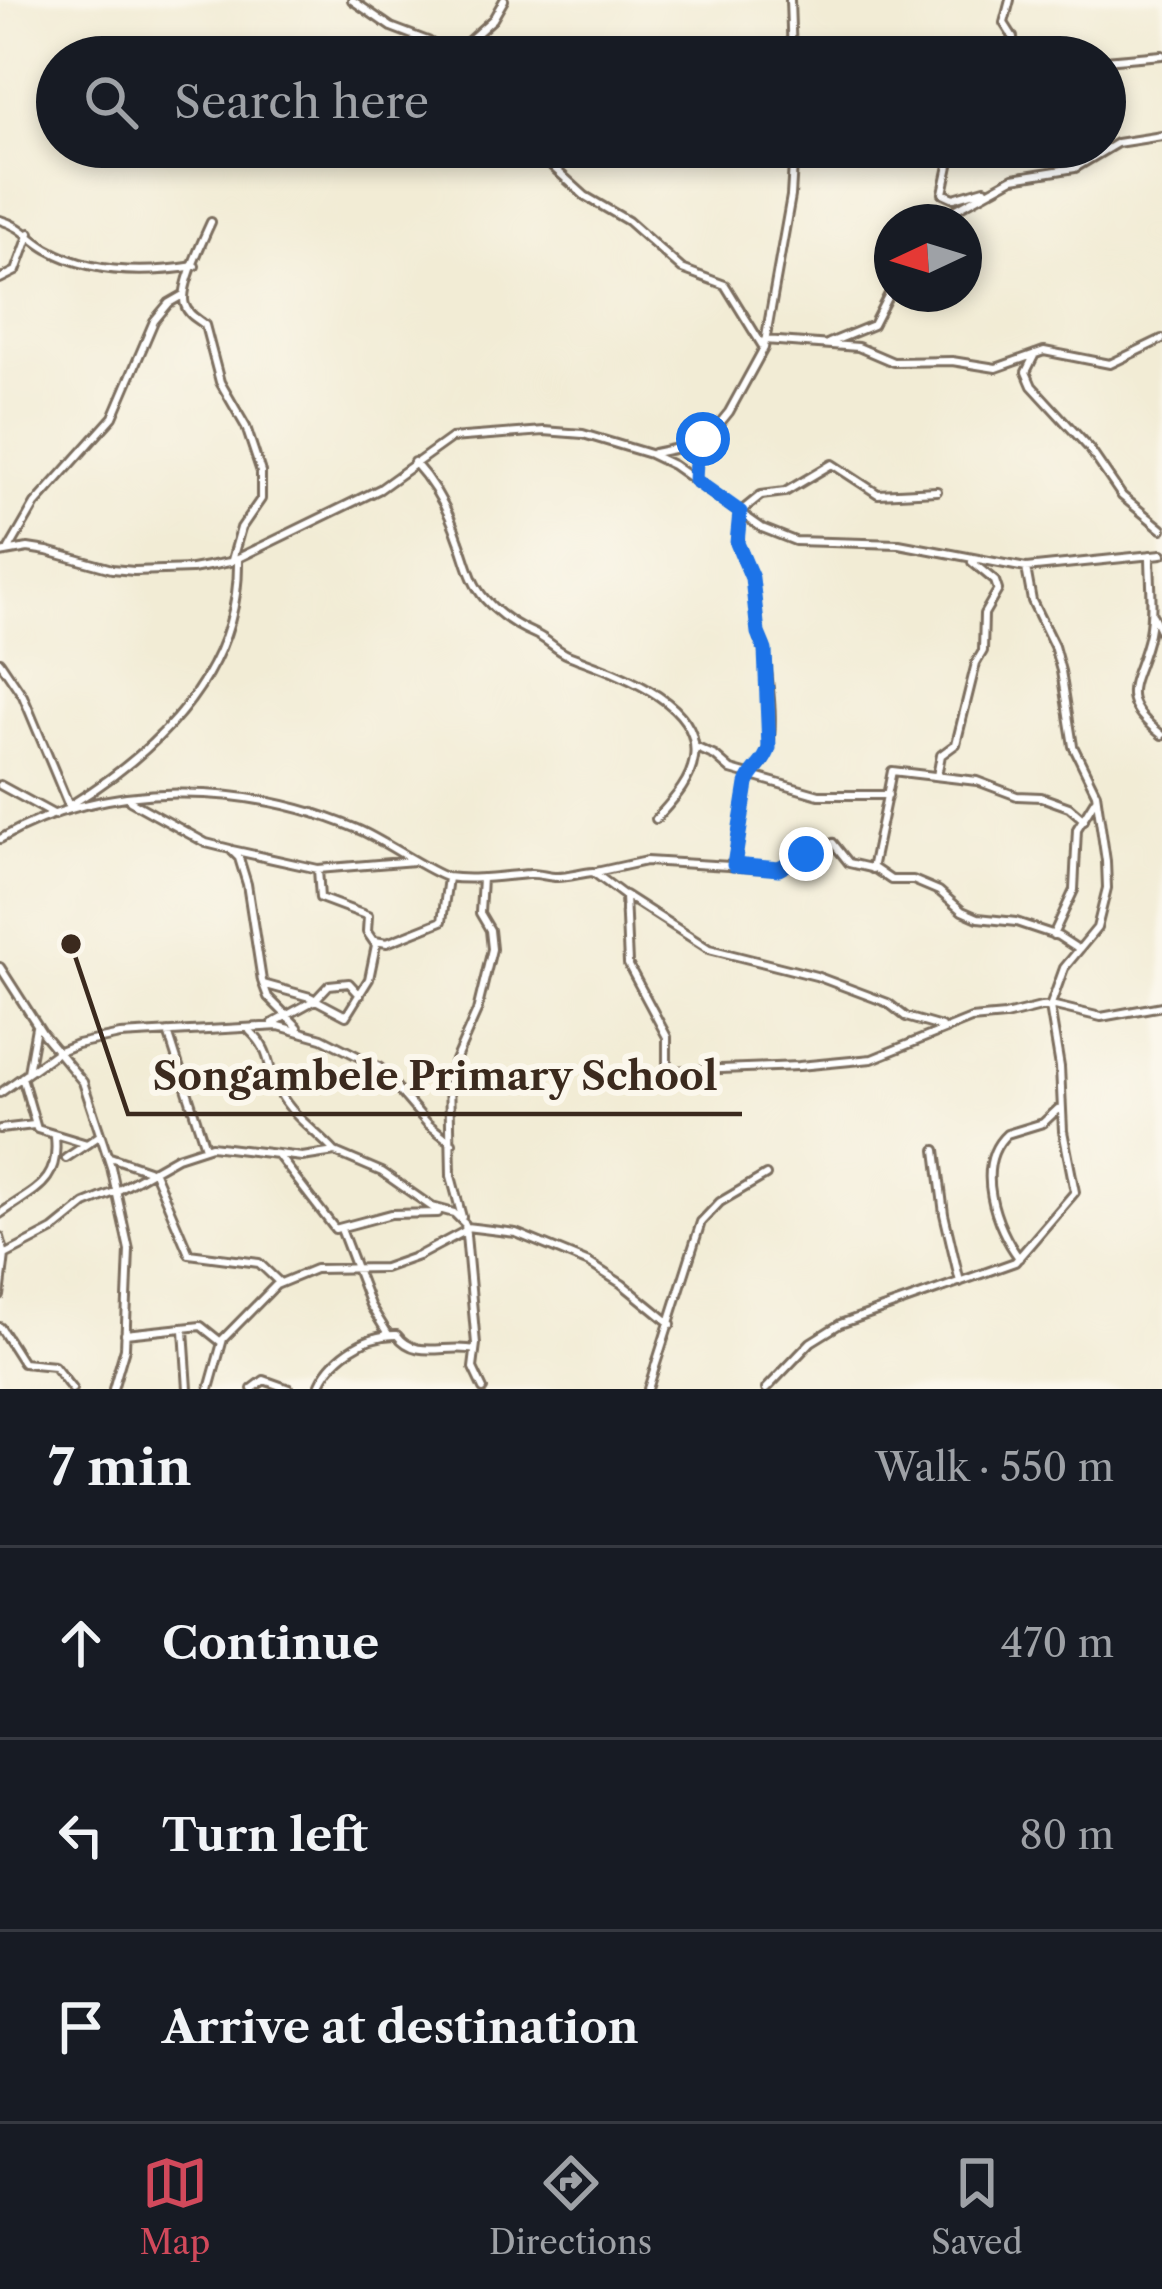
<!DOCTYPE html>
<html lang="en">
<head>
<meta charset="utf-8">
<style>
  :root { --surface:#171b24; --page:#20242c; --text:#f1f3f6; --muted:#9ea1a6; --line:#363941; --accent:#d1495b }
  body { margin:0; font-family:"Libre Caslon Text",serif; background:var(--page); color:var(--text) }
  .compass { position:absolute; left:874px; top:204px; width:108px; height:108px; border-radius:50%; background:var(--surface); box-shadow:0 6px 18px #0003; rotate:266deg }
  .stop { position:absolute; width:36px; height:36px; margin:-27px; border:9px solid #1a73e8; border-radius:50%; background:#fff }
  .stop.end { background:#1a73e8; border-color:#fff; box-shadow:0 3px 12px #0008 }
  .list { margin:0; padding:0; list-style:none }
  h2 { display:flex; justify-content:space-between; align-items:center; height:156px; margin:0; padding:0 48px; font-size:51px }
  h2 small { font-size:39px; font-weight:400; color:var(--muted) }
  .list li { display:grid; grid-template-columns:78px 1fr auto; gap:36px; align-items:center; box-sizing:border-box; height:192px; padding:0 48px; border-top:3px solid var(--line) }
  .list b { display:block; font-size:45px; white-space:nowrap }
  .list em { font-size:39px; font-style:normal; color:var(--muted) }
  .icon { flex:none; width:66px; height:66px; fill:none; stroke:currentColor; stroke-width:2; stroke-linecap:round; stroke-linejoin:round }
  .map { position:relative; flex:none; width:1162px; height:1389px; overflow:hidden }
  .search { position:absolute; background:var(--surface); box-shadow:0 6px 18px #0003; left:36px; right:36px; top:36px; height:132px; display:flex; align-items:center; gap:30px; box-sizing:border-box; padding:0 42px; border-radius:66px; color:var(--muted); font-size:45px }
  .sheet { height:732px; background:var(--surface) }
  nav { display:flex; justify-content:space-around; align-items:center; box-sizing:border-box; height:168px; border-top:3px solid var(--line); background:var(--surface); font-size:33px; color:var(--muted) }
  nav a { display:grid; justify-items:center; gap:6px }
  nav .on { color:var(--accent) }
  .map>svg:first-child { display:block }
</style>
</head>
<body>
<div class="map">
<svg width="1162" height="1389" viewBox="0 0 1162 1389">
  <rect width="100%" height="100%" fill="#fbf7ec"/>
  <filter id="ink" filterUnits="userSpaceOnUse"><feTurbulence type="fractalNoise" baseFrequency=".00833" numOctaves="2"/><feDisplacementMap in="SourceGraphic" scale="24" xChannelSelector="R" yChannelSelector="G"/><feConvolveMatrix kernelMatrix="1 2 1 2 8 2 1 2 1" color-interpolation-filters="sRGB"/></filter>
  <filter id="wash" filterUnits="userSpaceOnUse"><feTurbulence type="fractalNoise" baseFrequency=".004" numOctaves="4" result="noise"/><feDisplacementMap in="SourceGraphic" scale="48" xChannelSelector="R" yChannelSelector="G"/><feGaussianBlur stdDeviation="2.7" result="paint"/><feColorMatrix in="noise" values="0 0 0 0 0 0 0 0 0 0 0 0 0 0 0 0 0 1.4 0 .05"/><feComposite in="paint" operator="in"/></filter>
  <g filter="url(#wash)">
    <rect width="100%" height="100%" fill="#f2ecd5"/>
  </g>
  <g filter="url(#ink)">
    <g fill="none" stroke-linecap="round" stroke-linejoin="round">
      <defs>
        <path id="minor" d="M352 0 391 27 428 41 453 57
          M790 0 792 57
          M1010 0 1004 23 1013 37 1014 57
          M452 56 493 19 504 0
          M1105 60 1162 55
          M531 147 585 196 628 221 682 269 725 285 762 345
          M953 147 943 193 954 198 985 189
          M0 220C24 227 28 238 47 249 91 274 146 274 195 266
          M211 222C203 240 179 289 185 305 188 315 198 319 205 325L220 382 246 427 261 472V499L241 528 232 560
          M946 222 953 211 1013 178 1075 168 1117 143 1162 136
          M0 279 16 271 30 233
          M765 340 858 347 893 362 952 361 996 368 1044 351 1110 364 1162 339
          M829 343 873 325 892 288
          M1035 354 1026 372 1032 386 1089 448 1122 496 1162 529
          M654 453 683 447 711 434 729 412 764 348 791 196 794 147
          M414 462C435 485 449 511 459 541 467 562 470 582 485 599 500 616 518 627 537 635 548 640 556 650 568 655 608 671 703 699 694 758 691 782 671 802 656 819
          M695 480 697 442
          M9 549 35 504 113 417 154 321 169 303 183 295
          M0 553 28 548 47 551 112 569 134 571 192 569 230 562 380 489 451 438 544 431 583 434 650 454 673 465 762 528 795 541 899 544 1026 568 1162 554
          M1150 555C1150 580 1154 608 1149 633 1139 684 1110 694 1162 735
          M1153 616 1162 634
          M0 662 23 696 69 806
          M695 747 715 756 731 770 819 795H888
          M937 776 941 755 956 744 976 663 983 651 984 614 998 590 995 581 972 562
          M0 785 55 815
          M130 801 206 843 230 849 239 858 247 884 262 981 268 997 298 1027
          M69 806C158 751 240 672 238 560
          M0 839C106 778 247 782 357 829 378 837 432 874 447 877 474 881 502 876 529 874 538 873 547 877 557 877 569 877 581 873 593 872L625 896 628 964 667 1037V1066L671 1071 799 1066 872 1059 971 1019 1005 1016 1041 1007 1055 1006 1101 1017 1162 1006
          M232 850 318 869 414 861
          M734 865 747 784C751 771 764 766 767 753 776 722 767 677 764 646L758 633 752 578 737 543 740 512 761 495 785 492 832 464 878 494 937 491
          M872 869 892 771 977 781 1017 796 1041 797 1069 807 1084 820
          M596 872 646 861 779 869 833 843 849 863 875 869 891 880H913L939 891 962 911 978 918 1016 922 1058 936 1078 949
          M625 895 709 949 816 976 888 1003 906 1017 941 1027
          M1053 935 1074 890 1077 829 1095 800
          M375 941 387 943 442 921 448 878
          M0 967 43 1034 83 1082 111 1167 129 1250 125 1348 113 1389
          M263 984 310 997 346 1016 369 979 376 945 367 932 368 916 320 898 318 869
          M273 1023 315 1000 329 985 349 983 360 995
          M250 1031C273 1052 266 1069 280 1093 293 1117 317 1132 335 1152
          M168 1032 205 1147
          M28 1072 36 1027
          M22 1077 37 1129 87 1144
          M0 1093 57 1052 77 1044 120 1035 279 1026 322 1038 379 1067 428 1124 452 1143
          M0 1129 34 1125
          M936 1150 944 1214 960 1282
          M278 1155 335 1229 391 1214 438 1213
          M110 1157 148 1170
          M66 1158 99 1136
          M153 1170 189 1254 259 1263 280 1283
          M0 1214C34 1189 60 1184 55 1137
          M462 1217 451 1176 449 1074 477 1011 492 949 490 930 480 913 482 878
          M466 1227 516 1233 589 1263 622 1284 671 1324
          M341 1229 370 1305 388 1334
          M0 1237 5 1255 0 1296
          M5 1255 53 1230 85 1204 117 1191 177 1157 211 1146 302 1157 335 1152 382 1172 432 1207 454 1213 465 1224 476 1344 473 1368 483 1389
          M1019 1258C996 1228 973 1165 1007 1134L1043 1123 1058 1109
          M0 1327 23 1363 54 1366 72 1389
          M184 1330 188 1389
          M125 1334 201 1326 221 1342
          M209 1389 223 1339 276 1285 315 1269 384 1268 418 1256 465 1231
          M252 1389 264 1380 289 1389
          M318 1389C329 1359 364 1334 397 1335 416 1361 447 1343 475 1350
          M648 1389 701 1222 720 1202 766 1175
          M766 1389 811 1342 840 1324 1015 1262 1075 1192 1063 1131 1060 1067 1050 1007 1064 968 1097 928 1107 888 1106 861 1096 793 1073 746 1061 671 1054 646 1032 601 1026 568"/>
      </defs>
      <use href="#minor" stroke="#7b6e5e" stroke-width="12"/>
      <use href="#minor" stroke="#fff" stroke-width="6"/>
    </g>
  </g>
  <g fill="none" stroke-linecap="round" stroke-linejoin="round" filter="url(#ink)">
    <path stroke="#1a73e8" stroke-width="15" d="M703 439 697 441 695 480 740 512 737 543 752 578 758 633 765 650 769 748C765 764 752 769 747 784L734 865 779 869 806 854"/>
  </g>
  <path fill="none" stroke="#3b2a1e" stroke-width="4.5" d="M71 944L128 1114H742"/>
  <circle fill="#3b2a1e" stroke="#fbf7ec" stroke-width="4.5" cx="71" cy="944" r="12"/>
  <g font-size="39" text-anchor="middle" font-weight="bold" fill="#3b2a1e" stroke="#fbf7ec" stroke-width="12" stroke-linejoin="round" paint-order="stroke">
    <text x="435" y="1090">Songambele Primary School</text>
  </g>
</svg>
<svg class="compass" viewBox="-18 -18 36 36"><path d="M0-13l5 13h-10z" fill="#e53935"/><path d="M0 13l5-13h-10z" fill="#9ea1a6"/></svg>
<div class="stop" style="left:703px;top:439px"></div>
<div class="stop end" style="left:806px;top:854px"></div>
<div class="search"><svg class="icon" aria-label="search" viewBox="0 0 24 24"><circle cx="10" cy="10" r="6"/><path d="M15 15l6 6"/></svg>Search here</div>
</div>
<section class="sheet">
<h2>7 min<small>Walk · 550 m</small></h2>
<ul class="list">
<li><svg class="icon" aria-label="ahead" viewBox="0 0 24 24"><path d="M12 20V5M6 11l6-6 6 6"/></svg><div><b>Continue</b></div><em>470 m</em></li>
<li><svg class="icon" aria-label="left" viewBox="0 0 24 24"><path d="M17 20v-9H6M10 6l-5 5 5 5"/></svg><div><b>Turn left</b></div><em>80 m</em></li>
<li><svg class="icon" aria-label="arrive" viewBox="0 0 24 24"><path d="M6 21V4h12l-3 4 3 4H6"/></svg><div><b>Arrive at destination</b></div></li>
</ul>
</section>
<nav>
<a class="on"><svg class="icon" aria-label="map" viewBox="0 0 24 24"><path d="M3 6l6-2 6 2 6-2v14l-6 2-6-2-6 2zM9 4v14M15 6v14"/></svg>Map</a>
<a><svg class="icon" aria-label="directions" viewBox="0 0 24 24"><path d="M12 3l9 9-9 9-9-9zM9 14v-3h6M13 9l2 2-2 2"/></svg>Directions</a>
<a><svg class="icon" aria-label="saved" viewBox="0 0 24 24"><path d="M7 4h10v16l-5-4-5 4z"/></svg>Saved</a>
</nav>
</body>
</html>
